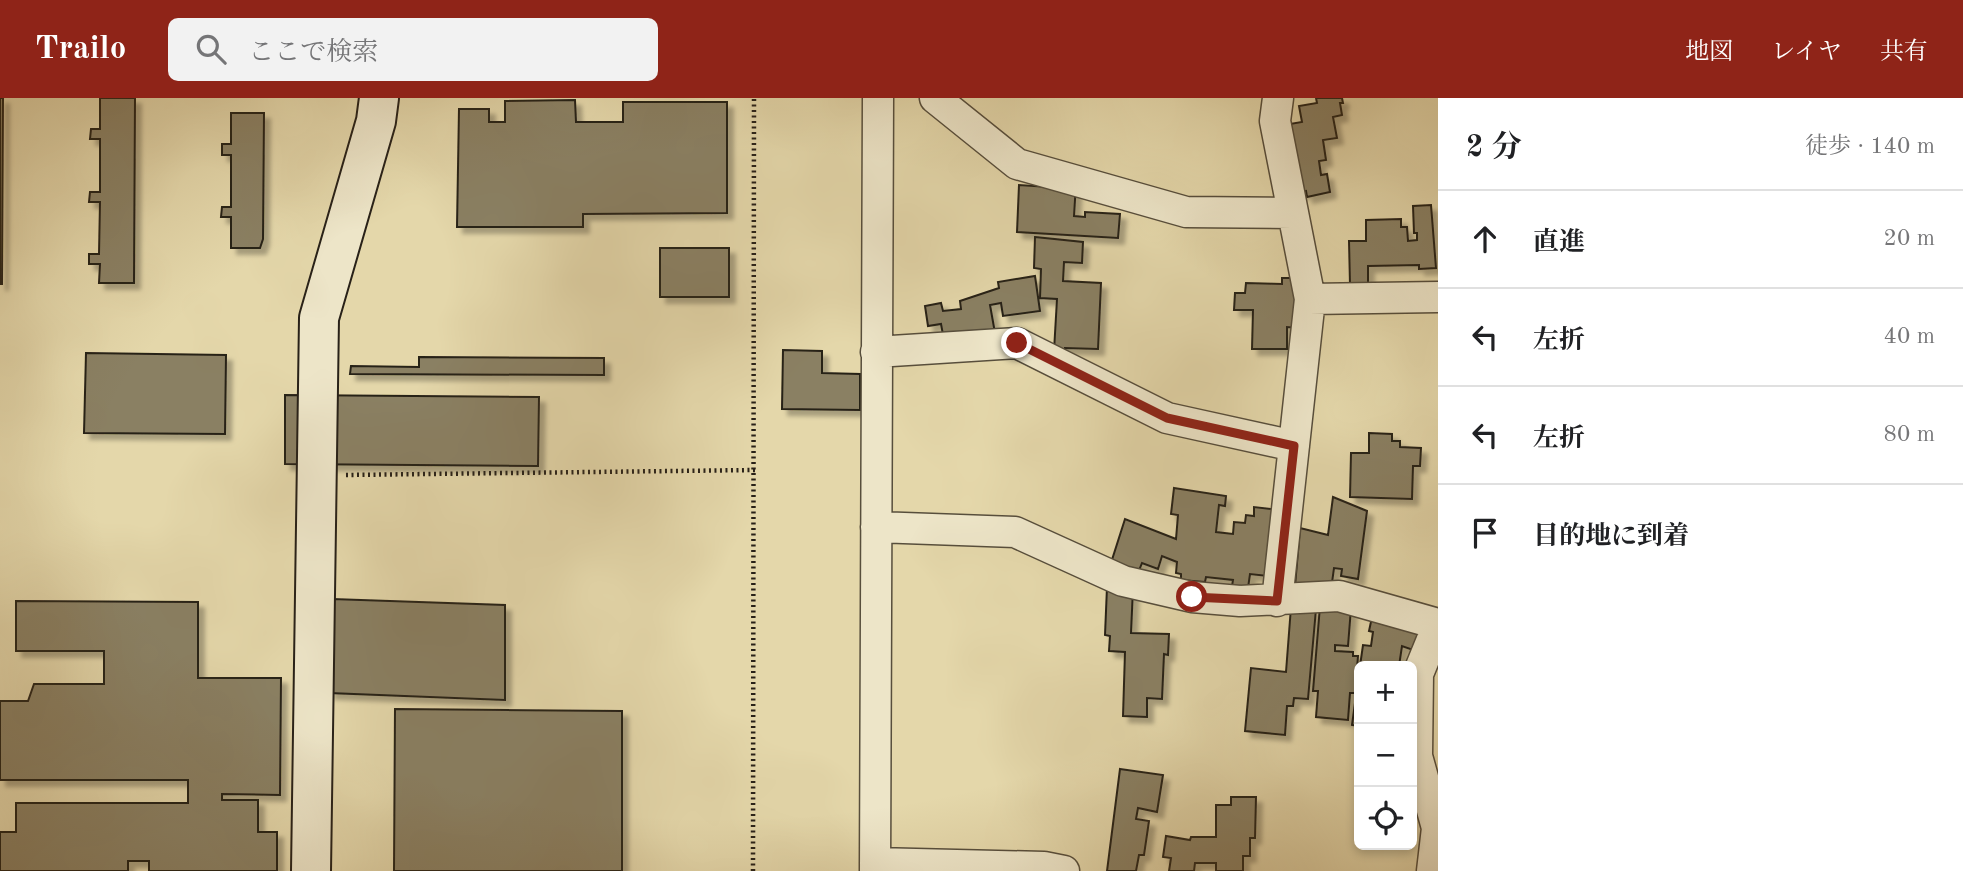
<!DOCTYPE html>
<html lang="ja">
<head>
<meta charset="utf-8">
<style>
  :root { --surface:#fff; --page:#f2f2f2; --text:#202124; --muted:#757577; --line:#e0e0e0; --accent:#8f2418 }
  body { margin:0; font-family:"Old Standard TT","Noto Serif JP",serif; background:var(--page); color:var(--text) }
  .controls { position:absolute; right:21px; bottom:21px; display:grid; overflow:hidden; border-radius:10px; box-shadow:0 4px 10px #0003 }
  .controls button { width:63px; height:63px; display:grid; place-items:center; padding:0; border:0; border-bottom:2px solid var(--line); background:var(--surface); color:var(--text); font:35px sans-serif }
  .stop { position:absolute; width:21px; height:21px; margin:-16px; border:5px solid #8f2418; border-radius:50%; background:#fff }
  .stop.end { background:#8f2418; border-color:#fff; box-shadow:0 2px 7px #0008 }
  .list { margin:0; padding:0; list-style:none }
  h2 { display:flex; justify-content:space-between; align-items:center; height:91px; margin:0; padding:0 28px; font-size:30px }
  h2 small { font-size:23px; font-weight:400; color:var(--muted) }
  .list li { display:grid; grid-template-columns:46px 1fr auto; gap:21px; align-items:center; box-sizing:border-box; height:98px; padding:0 28px; border-top:2px solid var(--line) }
  .list b { display:block; font-size:26px; white-space:nowrap }
  .list em { font-size:23px; font-style:normal; color:var(--muted) }
  .icon { flex:none; width:38px; height:38px; fill:none; stroke:currentColor; stroke-width:2; stroke-linecap:round; stroke-linejoin:round }
  .map { position:relative; flex:none; width:1438px; height:773px; overflow:hidden }
  header { display:flex; align-items:center; gap:42px; box-sizing:border-box; height:98px; padding:0 35px; background:var(--accent); color:#fff }
  header strong { font-size:33px }
  nav { display:flex; gap:38px; margin-inline-start:auto; font-size:24px }
  .search { width:490px; height:63px; background:var(--page); display:flex; align-items:center; gap:18px; box-sizing:border-box; padding:0 24px; border-radius:10px; color:var(--muted); font-size:26px }
  main { display:flex }
  aside { flex:1; background:var(--surface) }
  .map>svg:first-child { display:block }
</style>
</head>
<body>
<header>
<strong>Trailo</strong>
<div class="search"><svg class="icon" aria-label="search" viewBox="0 0 24 24"><circle cx="10" cy="10" r="6"/><path d="M15 15l6 6"/></svg>ここで検索</div>
<nav><a>地図</a><a>レイヤ</a><a>共有</a></nav>
</header>
<main>
<div class="map">
<svg width="1438" height="773" viewBox="0 0 1438 773">
  <defs>
    <filter id="shadow"><feDropShadow dx="6" dy="6" stdDeviation="2" flood-color="#0004"/></filter>
  </defs>
  <rect width="100%" height="100%" fill="#e4d7aa"/>
  <filter id="stains"><feTurbulence type="fractalNoise" baseFrequency=".00286" numOctaves="4"/><feColorMatrix values="0 0 0 0 .2 0 0 0 0 .09 0 0 0 0 .02 0 0 0 .5 -.17"/></filter>
  <radialGradient id="worn" r=".72"><stop offset=".6" stop-color="#630" stop-opacity="0"/><stop offset="1" stop-color="#630" stop-opacity=".3"/></radialGradient>
  <path fill="#8a8064" stroke="#282118" stroke-width="2" filter="url(#shadow)" d="M0 0H3L2 186H0Z
    M100 0H135L134 185H99L100 166H89V156H99L100 104H89L90 94H100V41H90L91 31H100Z
    M1316 0H1342L1343 5H1340L1342 17 1333 19 1337 40 1323 42 1326 62 1319 63 1321 77 1327 76 1330 94 1307 99 1306 93 1297 95 1284 27 1302 24 1299 8 1317 5Z
    M575 2 576 24H623V4H727V115L583 116V129H457L459 11H489V24H505V3Z
    M231 15H264L263 141 260 150H231V119H221L222 109H231V57H222V46H231Z
    M1076 85 1074 118 1085 119V114L1120 116 1118 140 1017 134 1019 87 1049 89Z
    M1431 107 1436 170 1419 171V167L1368 168V186H1350L1349 143H1366V122L1401 121V129H1407L1408 143 1417 142V135H1414L1413 108Z
    M1035 139 1083 144 1082 165 1064 164 1063 183 1101 185 1098 251 1065 250V254L1054 253 1057 201 1040 200 1041 171 1034 170Z
    M660 150H729V199H660Z
    M1035 178 1040 213 1003 218 1001 205 990 207 995 235 944 242 941 226 928 228 925 208 941 205 943 213 961 211 960 203 999 190 998 184Z
    M1282 180H1300L1299 230 1287 229V251H1252L1253 212H1234L1235 195H1245L1246 185 1282 186Z
    M783 252 822 253V275L860 276V312L782 311Z
    M86 255 226 257 225 336 84 335Z
    M419 259 604 260V277L350 276 351 268 419 269Z
    M285 297 539 299 538 368 285 366Z
    M1369 335 1392 336V343H1400V349L1421 350 1420 368H1413L1412 401 1350 399 1351 355H1369Z
    M1174 390 1226 398 1225 408 1219 407 1216 434 1233 436 1234 424 1245 425 1246 417 1254 418V409L1280 412 1277 479 1250 476 1248 490 1232 488 1233 482 1206 479 1205 484 1181 482V476L1176 475 1177 464 1162 458 1158 471 1142 465 1138 475 1111 465 1125 421 1176 441 1178 417 1171 416Z
    M1333 399 1367 413 1358 481 1341 478 1342 471 1334 470 1331 492 1295 488 1300 430 1328 437Z
    M1107 489 1133 490 1131 535 1169 536 1168 557 1164 556 1162 601 1147 600V619L1123 618 1125 554 1109 553 1110 538 1105 537Z
    M332 501 505 507V602L329 595Z
    M16 503 198 504V580H281L280 697 222 696V702H258V734H277V773H149V763H128V773H0V734H16V705H188V682H0V603H28L34 586H104V553H16Z
    M1320 508 1351 510 1348 548 1335 547V553L1353 554V558H1358L1355 595H1350L1348 622 1316 619 1318 593H1313Z
    M1291 509 1316 511 1308 601 1294 600 1293 608H1287L1285 637 1245 633 1251 570 1286 574Z
    M1372 519 1422 535 1416 553 1402 548 1399 568H1360L1363 547 1371 548 1373 534 1369 533Z
    M1359 576V628L1352 627Z
    M395 611 622 613V773H394Z
    M1120 671 1163 677 1157 714 1138 710 1136 721 1149 723 1144 757H1139L1136 773H1107Z
    M1231 699H1256L1255 740H1250V758H1243V773H1216V765H1195L1194 773H1169L1171 760 1163 759 1166 738 1190 742 1191 739H1216V707H1231Z"/>
  <g fill="none" stroke-linecap="round" stroke-linejoin="round">
    <defs>
      <path id="street" d="M935 0 1017 66 1186 114 1292 115
        M1310 201 1438 199
        M876 254 1017 245 1167 320 1294 348
        M876 429 1015 434 1123 483 1192 499 1240 503 1339 498 1438 526
        M1277 503 1310 201 1275 23 1278 0
        M875 765 1044 769 1064 773
        M875 773 878 0
        M1432 773 1437 730 1417 658 1418 576 1438 527"/>
      <path id="secondary" d="M311 773 319 220 376 23 379 0"/>
    </defs>
    <use href="#street" stroke="#574e3c" stroke-width="33"/>
    <use href="#secondary" stroke="#282118" stroke-width="42"/>
    <path stroke="#282118" stroke-width="4.5" stroke-dasharray="2 3.5" stroke-linecap="butt" d="M346 377 755 372
      M753 773 754 0"/>
    <use href="#street" stroke="#ede5c8" stroke-width="30"/>
    <use href="#secondary" stroke="#ede5c8" stroke-width="38"/>
  </g>
  <g fill="none" stroke-linecap="round" stroke-linejoin="round">
    <path stroke="#8f2418" stroke-width="9" d="M1017 245 1167 320 1294 348 1277 503 1192 499"/>
  </g>
  <rect width="100%" height="100%" filter="url(#stains)"/>
  <rect width="100%" height="100%" fill="url(#worn)"/>
</svg>
<div class="controls">
<button>+</button>
<button>−</button>
<button><svg class="icon" aria-label="locate" viewBox="0 0 24 24"><circle cx="12" cy="12" r="6"/><path d="M12 2v4M12 18v4M2 12h4M18 12h4"/></svg></button>
</div>
<div class="stop" style="left:1192px;top:499px"></div>
<div class="stop end" style="left:1017px;top:245px"></div>
</div>
<aside>
<h2>2 分<small>徒歩 · 140 m</small></h2>
<ul class="list">
<li><svg class="icon" aria-label="ahead" viewBox="0 0 24 24"><path d="M12 20V5M6 11l6-6 6 6"/></svg><div><b>直進</b></div><em>20 m</em></li>
<li><svg class="icon" aria-label="left" viewBox="0 0 24 24"><path d="M17 20v-9H6M10 6l-5 5 5 5"/></svg><div><b>左折</b></div><em>40 m</em></li>
<li><svg class="icon" aria-label="left" viewBox="0 0 24 24"><path d="M17 20v-9H6M10 6l-5 5 5 5"/></svg><div><b>左折</b></div><em>80 m</em></li>
<li><svg class="icon" aria-label="arrive" viewBox="0 0 24 24"><path d="M6 21V4h12l-3 4 3 4H6"/></svg><div><b>目的地に到着</b></div></li>
</ul>
</aside>
</main>
</body>
</html>
